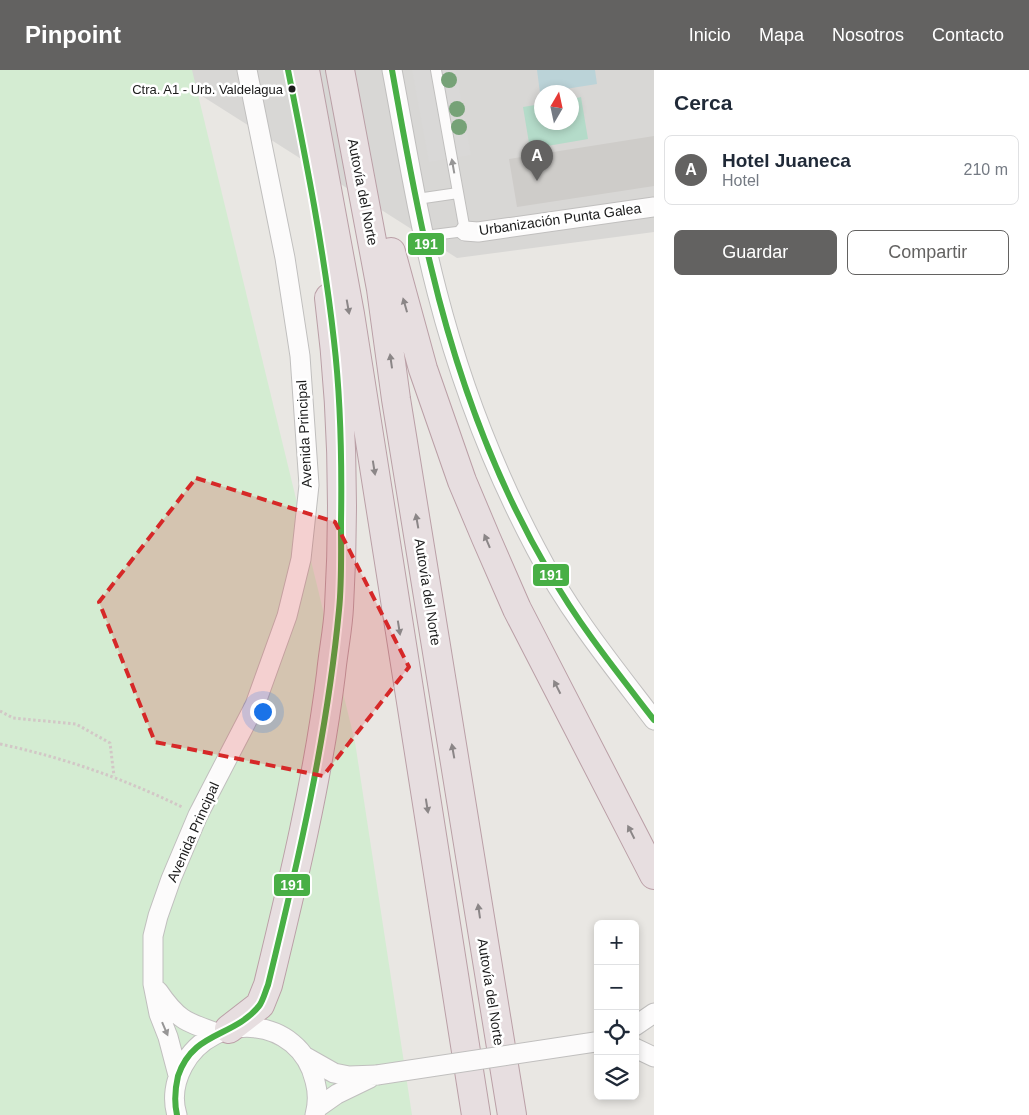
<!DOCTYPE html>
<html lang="es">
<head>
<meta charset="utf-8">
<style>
  :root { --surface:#fff; --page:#f2f2f3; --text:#1f2937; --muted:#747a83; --line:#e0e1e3; --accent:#636261 }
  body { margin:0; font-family:Helvetica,sans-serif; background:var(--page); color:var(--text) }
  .controls { position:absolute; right:15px; bottom:15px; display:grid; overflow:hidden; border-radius:8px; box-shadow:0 2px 8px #0003 }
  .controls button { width:45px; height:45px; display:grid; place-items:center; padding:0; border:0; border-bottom:1px solid var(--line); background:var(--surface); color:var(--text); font:25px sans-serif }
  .compass { position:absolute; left:534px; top:15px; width:45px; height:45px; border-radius:50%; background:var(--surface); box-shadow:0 2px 8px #0003; rotate:9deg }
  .you { position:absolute; left:262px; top:641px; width:18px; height:18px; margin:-12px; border:4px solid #fff; border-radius:50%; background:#1a73e8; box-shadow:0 0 0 8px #1a73e833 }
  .badge { display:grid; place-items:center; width:32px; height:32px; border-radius:50%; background:var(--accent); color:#fff; font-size:16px; font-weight:700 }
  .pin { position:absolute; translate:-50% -41px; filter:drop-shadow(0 1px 2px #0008) }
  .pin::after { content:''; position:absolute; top:26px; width:18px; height:15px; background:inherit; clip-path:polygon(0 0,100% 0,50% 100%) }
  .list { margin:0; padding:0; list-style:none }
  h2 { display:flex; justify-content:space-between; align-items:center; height:65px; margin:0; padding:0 20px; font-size:21px }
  h2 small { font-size:16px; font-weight:400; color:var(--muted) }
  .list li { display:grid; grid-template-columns:32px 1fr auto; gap:15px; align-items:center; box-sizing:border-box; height:70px; margin:0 10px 10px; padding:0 10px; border:1px solid var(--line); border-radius:8px }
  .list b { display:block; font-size:19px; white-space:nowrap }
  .list p { margin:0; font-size:16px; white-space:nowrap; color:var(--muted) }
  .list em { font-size:16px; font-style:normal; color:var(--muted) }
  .actions { display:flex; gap:10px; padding:15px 20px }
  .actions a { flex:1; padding:11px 0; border:1px solid var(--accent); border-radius:8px; text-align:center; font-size:18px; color:var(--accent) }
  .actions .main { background:var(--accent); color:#fff }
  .icon { flex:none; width:28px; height:28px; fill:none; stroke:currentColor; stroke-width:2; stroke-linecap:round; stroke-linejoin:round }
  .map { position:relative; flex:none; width:654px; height:1045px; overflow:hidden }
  header { display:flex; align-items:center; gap:30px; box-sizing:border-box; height:70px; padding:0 25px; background:var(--accent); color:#fff }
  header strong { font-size:24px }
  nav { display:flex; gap:28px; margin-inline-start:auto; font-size:18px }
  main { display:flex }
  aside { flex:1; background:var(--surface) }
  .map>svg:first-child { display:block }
</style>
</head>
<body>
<header>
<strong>Pinpoint</strong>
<nav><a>Inicio</a><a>Mapa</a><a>Nosotros</a><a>Contacto</a></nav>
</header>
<main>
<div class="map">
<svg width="654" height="1045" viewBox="0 0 654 1045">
  <rect width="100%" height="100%" fill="#e9e7e3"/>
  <path fill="#d8d7d5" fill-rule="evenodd" d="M161 0H654V162L457 188ZM542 22H572V52H542Z"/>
  <path fill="#d4ecd2" d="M0 0H192L355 672 412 1045H0Z"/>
  <path fill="#b4dbc9" d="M581 27 588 69 530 79 523 37 541 34 542 52H572V29Z"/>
  <path fill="#d9d8d7" d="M412 0H456L471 85 429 92Z"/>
  <path fill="#bbd3d8" d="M537 0H595L597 14 540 23Z"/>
  <path fill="#ceccc9" d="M654 66V116L517 137 509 89Z"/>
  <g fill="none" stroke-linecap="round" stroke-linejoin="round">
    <defs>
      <path id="lane" d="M417 129 458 123
        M425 166 465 161 436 0"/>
      <path id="street" d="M392 0C406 74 418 149 437 222 460 311 493 398 536 479 568 541 612 595 654 650
        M465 161 478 162 654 137
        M158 921C177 949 185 952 217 963
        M635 956 654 943
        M635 978 654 987
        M304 986 334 1003 349 1006 377 1005
        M178 1005 168 967 159 944 153 914V866L158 846 171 809 198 745 255 635 287 546 301 489 309 415 300 286 285 188 247 0
        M317 1038 337 1024 370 1008
        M177 1045C172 1029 175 1011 183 996 213 939 300 946 315 1011 318 1022 318 1034 315 1045"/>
      <path id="highway" d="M305 0 350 244 476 1045
        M340 0 381 219 396 329 512 1045
        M391 182 423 299 462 411 486 468 517 539 654 805
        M229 959 260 935 268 915C293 812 318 709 331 604 333 582 338 559 339 537 345 434 342 330 329 228"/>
    </defs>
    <use href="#lane" stroke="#c0bfbe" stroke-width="12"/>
    <use href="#street" stroke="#c0bfbe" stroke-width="21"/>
    <use href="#highway" stroke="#ba9fa6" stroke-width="30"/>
    <path stroke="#d2c7c6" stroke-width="3" stroke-dasharray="2.5 2.5" stroke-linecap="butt" d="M0 641 13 648 76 654 110 673 114 706
      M0 674C65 688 122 708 182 737"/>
    <use href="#lane" stroke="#fcfbfb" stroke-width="10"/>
    <use href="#street" stroke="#fcfbfb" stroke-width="19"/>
    <use href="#highway" stroke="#e7dee0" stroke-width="28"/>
    <defs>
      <path id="street-bridge" d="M377 1005 595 972"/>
    </defs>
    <use href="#street-bridge" stroke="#c0bfbe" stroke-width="21" stroke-linecap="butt"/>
    <use href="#street-bridge" stroke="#fcfbfb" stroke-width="19"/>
    <defs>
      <path id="bus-1" d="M392 0C404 66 415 132 431 197 456 303 494 408 549 502 579 555 617 602 654 650
        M177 1045C174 1032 175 1019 178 1006 193 961 233 968 259 936 263 931 265 922 268 915 298 792 327 667 339 540 342 511 341 481 341 452 342 391 341 331 334 271 324 180 306 90 288 0"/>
    </defs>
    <use href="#bus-1" stroke="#fff" stroke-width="10"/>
    <use href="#bus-1" stroke="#48af45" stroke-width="6"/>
  </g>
  <g fill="#76a277">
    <circle cx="449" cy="10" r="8"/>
    <circle cx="457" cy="39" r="8"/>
    <circle cx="459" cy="57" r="8"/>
  </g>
  <defs><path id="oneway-solid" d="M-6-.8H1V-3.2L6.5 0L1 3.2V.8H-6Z" transform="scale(1.25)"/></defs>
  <g fill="#979696">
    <use href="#oneway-solid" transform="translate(453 96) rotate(-100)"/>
    <use href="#oneway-solid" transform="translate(165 959) rotate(67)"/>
  </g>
  <g fill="#8b8687">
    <use href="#oneway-solid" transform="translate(405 235) rotate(-106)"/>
    <use href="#oneway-solid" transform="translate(348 237) rotate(80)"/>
    <use href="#oneway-solid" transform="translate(391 291) rotate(-98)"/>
    <use href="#oneway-solid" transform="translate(374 398) rotate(81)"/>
    <use href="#oneway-solid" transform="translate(417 451) rotate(-100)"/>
    <use href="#oneway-solid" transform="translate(487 471) rotate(-113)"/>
    <use href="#oneway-solid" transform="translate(399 558) rotate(81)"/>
    <use href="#oneway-solid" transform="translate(557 617) rotate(-117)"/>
    <use href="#oneway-solid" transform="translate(453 681) rotate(-100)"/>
    <use href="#oneway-solid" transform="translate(427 736) rotate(81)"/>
    <use href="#oneway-solid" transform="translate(631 762) rotate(-117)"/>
    <use href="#oneway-solid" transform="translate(479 841) rotate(-98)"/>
  </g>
  <path fill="#d62828" fill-opacity="0.2" stroke="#d62828" stroke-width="4" stroke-dasharray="10 6" stroke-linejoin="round" d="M196 408 335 452 409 597 323 706 155 672 99 532Z"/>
  <circle fill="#1b1b1b" stroke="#fff" stroke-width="2" cx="292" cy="19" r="4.5"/>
  <g text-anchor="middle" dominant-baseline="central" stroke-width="5" stroke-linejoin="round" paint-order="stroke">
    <g font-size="13" fill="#1b1b1b" stroke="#fff" text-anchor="end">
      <text x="283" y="19">Ctra. A1 - Urb. Valdelagua</text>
    </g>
    <g font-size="14" fill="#1b1b1b" stroke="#fff">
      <text transform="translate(363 122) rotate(79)">Autovía del Norte</text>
      <text transform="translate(560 149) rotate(-8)">Urbanización Punta Galea</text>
      <text transform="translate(304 364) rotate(-93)">Avenida Principal</text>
      <text transform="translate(428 522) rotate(81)">Autovía del Norte</text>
      <text transform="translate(193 762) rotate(-66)">Avenida Principal</text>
      <text transform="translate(491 922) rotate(81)">Autovía del Norte</text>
    </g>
  </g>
  <g stroke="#fff" stroke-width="2">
    <rect x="407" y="162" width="38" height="24" rx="5" fill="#48af45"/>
    <rect x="532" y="493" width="38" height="24" rx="5" fill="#48af45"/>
    <rect x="273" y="803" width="38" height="24" rx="5" fill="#48af45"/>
  </g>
  <g font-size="14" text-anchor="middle" font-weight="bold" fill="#fff">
    <text x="426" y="179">191</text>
    <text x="551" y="510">191</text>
    <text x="292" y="820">191</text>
  </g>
</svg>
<div class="controls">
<button>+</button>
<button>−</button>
<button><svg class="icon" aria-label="locate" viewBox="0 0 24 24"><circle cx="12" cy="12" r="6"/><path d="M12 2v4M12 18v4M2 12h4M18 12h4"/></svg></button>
<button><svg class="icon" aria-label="layers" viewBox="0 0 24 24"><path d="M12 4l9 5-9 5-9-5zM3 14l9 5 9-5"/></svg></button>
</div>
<svg class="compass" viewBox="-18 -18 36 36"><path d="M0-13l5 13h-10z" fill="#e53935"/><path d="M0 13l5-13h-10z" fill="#747a83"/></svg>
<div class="you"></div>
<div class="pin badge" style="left:537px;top:111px">A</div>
</div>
<aside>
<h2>Cerca<small></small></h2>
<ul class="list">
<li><span class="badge">A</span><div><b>Hotel Juaneca</b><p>Hotel</p></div><em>210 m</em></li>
</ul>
<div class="actions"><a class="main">Guardar</a><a>Compartir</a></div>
</aside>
</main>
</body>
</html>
